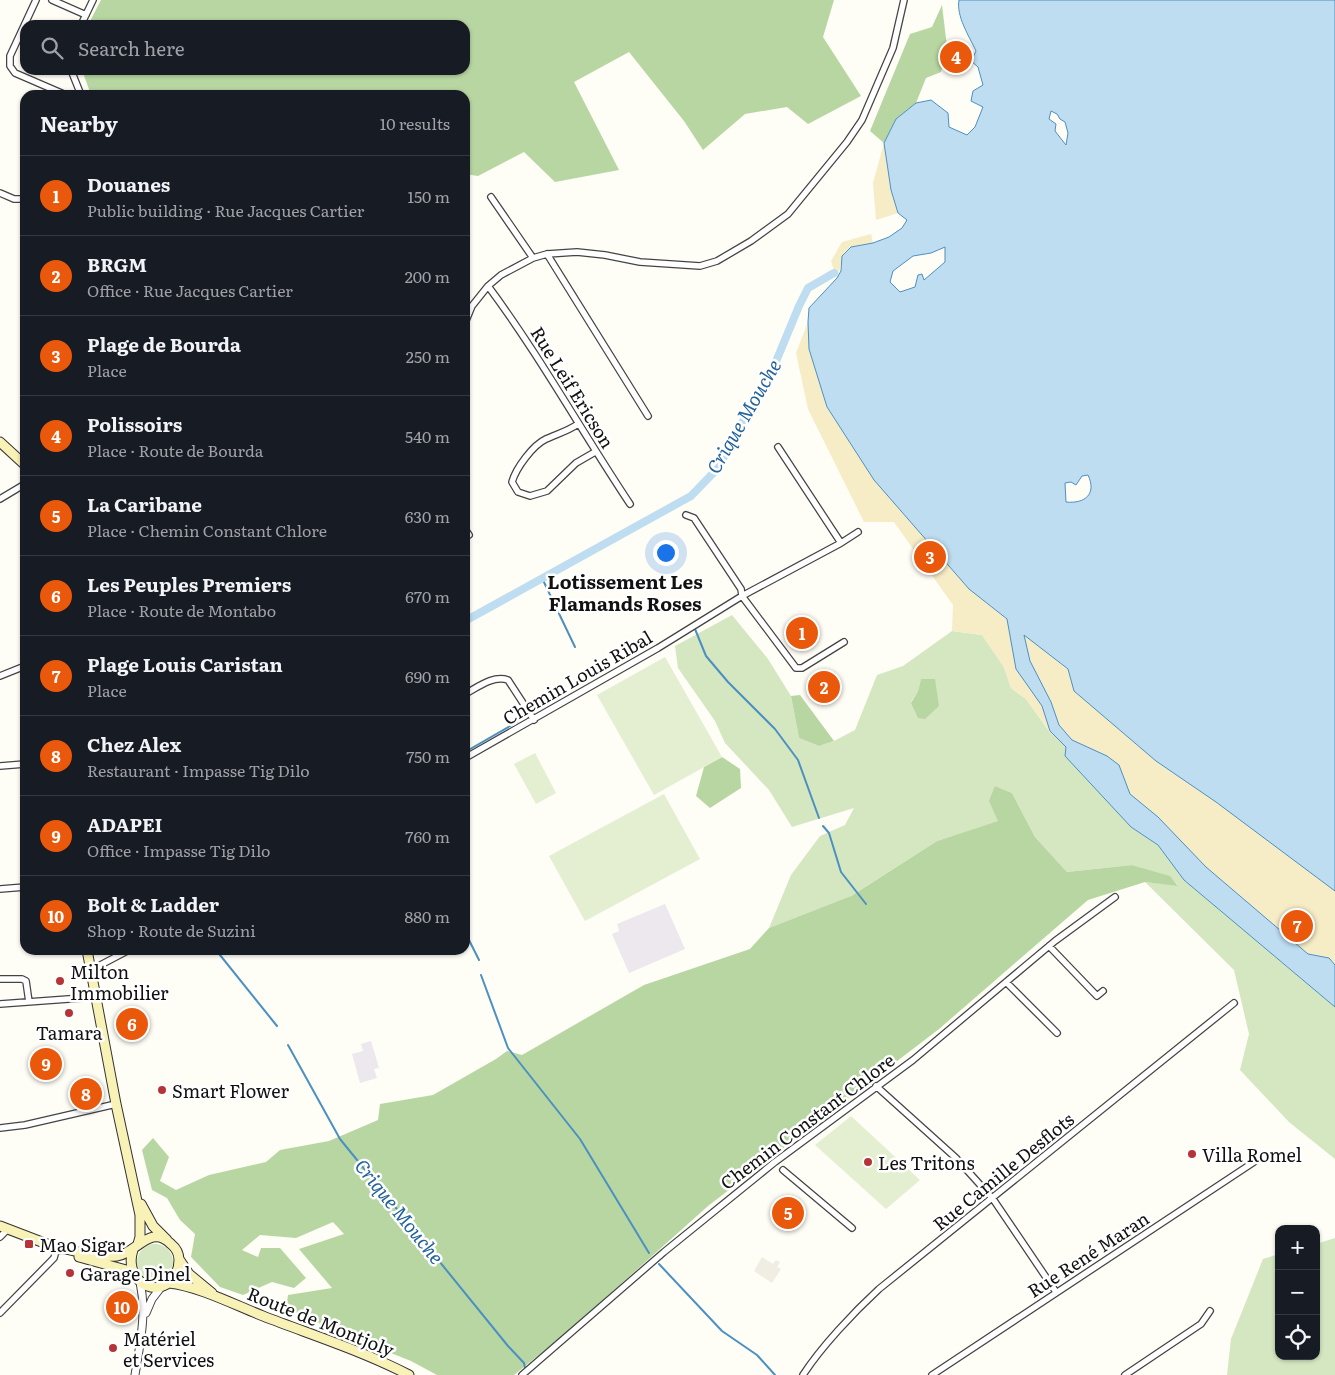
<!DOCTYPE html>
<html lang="en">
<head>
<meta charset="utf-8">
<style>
  :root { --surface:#171b24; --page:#20242c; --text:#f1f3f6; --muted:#9ea1a6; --line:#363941; --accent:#ea580c }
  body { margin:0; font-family:Literata,serif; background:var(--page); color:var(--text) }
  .controls { position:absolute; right:15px; bottom:15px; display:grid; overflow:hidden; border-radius:10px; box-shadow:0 1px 4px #0004 }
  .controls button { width:45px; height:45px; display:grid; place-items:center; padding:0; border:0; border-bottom:1px solid var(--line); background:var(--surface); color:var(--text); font:25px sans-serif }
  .you { position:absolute; left:665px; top:552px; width:18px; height:18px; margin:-12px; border:4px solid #fff; border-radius:50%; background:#1a73e8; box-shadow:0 0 0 8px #1a73e833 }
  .badge { display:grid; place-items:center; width:32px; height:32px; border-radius:50%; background:var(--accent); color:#fff; font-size:16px; font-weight:700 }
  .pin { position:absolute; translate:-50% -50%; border:2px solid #fff; box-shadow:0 1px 5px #0006 }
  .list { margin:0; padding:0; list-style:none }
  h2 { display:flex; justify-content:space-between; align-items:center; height:65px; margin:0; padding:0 20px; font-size:21px }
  h2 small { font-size:16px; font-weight:400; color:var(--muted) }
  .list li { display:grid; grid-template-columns:32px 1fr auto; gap:15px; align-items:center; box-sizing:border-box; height:80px; padding:0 20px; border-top:1px solid var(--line) }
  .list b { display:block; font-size:19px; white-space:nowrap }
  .list p { margin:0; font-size:16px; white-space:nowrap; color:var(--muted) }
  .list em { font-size:16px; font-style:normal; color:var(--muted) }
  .icon { flex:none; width:28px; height:28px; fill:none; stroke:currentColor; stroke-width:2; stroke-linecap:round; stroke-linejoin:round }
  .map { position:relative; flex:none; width:1335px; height:1375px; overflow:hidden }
  .search { position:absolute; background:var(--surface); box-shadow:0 1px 4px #0004; left:20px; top:20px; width:450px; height:55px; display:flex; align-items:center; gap:12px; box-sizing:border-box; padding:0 18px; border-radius:15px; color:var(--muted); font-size:19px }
  .panel { position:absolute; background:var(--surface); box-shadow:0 1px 4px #0004; left:20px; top:90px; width:450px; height:865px; border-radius:15px }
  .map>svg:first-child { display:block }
</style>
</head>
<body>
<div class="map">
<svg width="1335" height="1375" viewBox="0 0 1335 1375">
  <rect width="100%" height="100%" fill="#fefdf6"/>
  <path fill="#ede7ee" d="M665 904 685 949 629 973 612 934 619 931 617 924Z
    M371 1041 379 1068 374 1069 377 1078 360 1083 352 1054 363 1051 361 1044Z"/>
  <path fill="#d4e7c1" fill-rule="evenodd" d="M732 615 768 659 791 696 799 738 819 746 834 741 855 730 877 675 903 666 952 631 982 635 1004 667 1011 688 1026 699 1049 731 1066 747 1131 827 1158 845 1184 880 1335 1007V1159L1289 1122 1240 1070 1249 1034 1234 970 1145 882 1178 885 1169 876 1132 865 1067 872 1035 837 1012 793 995 786 999 821 937 841 849 897 769 928 791 875 820 836 845 825 854 808 792 827 769 790 725 743 715 721 678 668 675 646ZM921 679 939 706 911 702 918 691Z
    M1335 1238V1375H1227L1231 1339 1263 1259 1279 1254V1356H1316V1244Z
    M137 1262a18 18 0 1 1 36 0a18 18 0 1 1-36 0Z"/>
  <path fill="#b8d6a2" d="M101 0H834L823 37 861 96 808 124 787 107 745 114 703 150 684 121 629 52 574 82 619 170 555 182 524 152 478 176 465 174V95H91L82 70H465V25H88Z
    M942 5 947 47 941 72 926 78 916 103 896 119 884 143 870 131 910 34 932 27Z
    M921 679H935L939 706 925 719 918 718 911 703 918 691Z
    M800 695 834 741 819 746 799 738 791 696Z
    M722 757 740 769 741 788 710 808 696 796 704 767Z
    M995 786 1012 793 1035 837 1067 872 1132 865 1170 876 1178 886 1145 882 1088 900 939 1029 708 1206 566 1333 514 1375H437L411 1361 343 1334 286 1308 288 1295 332 1288 299 1249 344 1234 333 1222 296 1238 260 1235 242 1250 258 1257 261 1248H280L306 1278 294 1288 272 1282 243 1295 220 1287 191 1257 195 1234 180 1220 167 1198 152 1190 142 1150 153 1138 169 1157 160 1181 176 1190 209 1175 266 1162 280 1150 329 1141 378 1120 380 1104 433 1095 496 1059 507 1051 522 1055 644 985 750 949 769 928 851 896 937 841 998 821 989 801Z"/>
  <path fill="#f6ecc6" d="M884 143 891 190 898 213 876 220 873 183Z
    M871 234 873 243C862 245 845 245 842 258 840 266 840 271 837 279L831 261 842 242Z
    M808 322 809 349 827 408 874 480 969 589 1068 670 1074 691 1156 761 1216 802 1335 891V986L1299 960 1066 747 1049 731 1026 699 1011 688 1004 667 982 635 952 631 953 605 894 522H864L808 409 796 353Z"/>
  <path fill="#e4efd2" d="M665 657 722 757 654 795 597 695Z
    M535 753 556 793 536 804 514 764Z
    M664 794 700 859 585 921 549 856Z
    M851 1116 920 1180 886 1209 815 1145Z"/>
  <path fill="#f0ede3" d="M762 1257 773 1264 776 1260 780 1262 777 1267 781 1269 772 1283 754 1271Z"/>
  <path fill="#beddf1" stroke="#4c90c2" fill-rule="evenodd" d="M959 0H1335V891L1216 802 1156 761 1074 691 1068 669 1024 635 1030 661 1051 702 1059 725 1072 740 1107 756 1119 765 1130 794 1158 817 1206 867 1308 954 1329 958 1335 965V1007L1184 880 1158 845 1131 827 1065 756 1066 747 1050 731 1042 706 1016 669 1007 619 969 589 874 480 827 407 809 349 808 322 809 308 837 278 841 271 842 256 851 247 873 243 889 237 902 228 907 220 898 213 891 190 884 143 896 119 916 103 931 100 948 113 949 127 967 135 975 127 983 107 971 101 973 91 983 85 978 67 971 61 976 51C969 36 956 16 959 0ZM1051 111 1057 114 1060 119 1065 122 1068 133 1066 145 1055 131 1056 124 1049 119ZM945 247V262L924 280 922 274 918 275 915 287 900 292 890 282 893 271 913 256 931 253ZM1088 475C1097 494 1085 504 1066 502L1065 483 1071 482 1076 485 1082 476Z"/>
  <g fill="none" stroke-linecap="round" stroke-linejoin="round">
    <path stroke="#4c90c2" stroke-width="2" d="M542 578 575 647
      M695 629 706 656 728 682 775 729 798 760 819 818
      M465 752 517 722
      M823 826 829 833 841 872 866 904
      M465 932 479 960
      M216 950 277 1026
      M481 975 508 1048 580 1139 649 1253
      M288 1045 340 1139 508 1346 524 1363 525 1368
      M659 1264 722 1331 757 1355 775 1375"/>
    <path stroke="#beddf1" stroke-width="8" d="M465 621 691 496 719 467 738 429 770 376 799 306 808 288 834 273"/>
    <defs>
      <path id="minor" d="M36 0 10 56V66L15 73 66 95
        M52 0 86 15
        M81 25 93 0
        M71 70 81 95
        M0 193 14 199H25
        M491 197 533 258
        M547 254 648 416
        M488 286C540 356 582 432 630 504
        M465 323 472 306 488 286 501 275 533 258 547 254 577 252 605 255 640 262 700 266 717 261 751 241 788 214 847 142 862 120 893 48 904 0
        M578 424C568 431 557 434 546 439 533 445 516 468 512 482L518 492 530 496 547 491 576 463 595 452
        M778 447 841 543
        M0 499 25 484
        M686 515 694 518 741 589 742 596 796 668H802L844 642
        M465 529 469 535
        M0 676 25 666
        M465 694C478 687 493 675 508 680L534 720
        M465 758 658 648 742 596 841 543 858 532
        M0 766 25 764
        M0 889 25 887
        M1049 946 1097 996 1103 991
        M91 970 129 950
        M0 979H22L26 981 29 1002
        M1006 982 1057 1033
        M0 1004 96 997
        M876 1086 956 1158 993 1199 1056 1292
        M0 1128 25 1125 116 1104
        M783 1170 852 1228
        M0 1237 8 1229
        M0 1313 54 1258 57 1247
        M522 1375 664 1252 775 1162 913 1060 1055 941 1115 897
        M803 1375C821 1347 854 1312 879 1289L1234 1003
        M932 1375 1260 1158
        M1125 1375 1201 1324 1210 1311"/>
      <path id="tertiary" d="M146 1313 152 1299 162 1286
        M135 1375C140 1343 147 1314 140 1282"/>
      <path id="secondary" d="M0 442 25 465
        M87 950 116 1104 140 1215V1237L138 1244
        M141 1204 153 1226 167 1240
        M0 1226 60 1249
        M57 1247C76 1251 97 1258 117 1256 136 1254 150 1223 171 1244 176 1248 179 1254 179 1260 179 1269 177 1275 171 1281 150 1299 124 1276 133 1250
        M79 1257 130 1271 134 1276
        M179 1259 189 1274 212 1293
        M169 1283C198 1286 235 1305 263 1316 312 1335 363 1351 409 1375"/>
    </defs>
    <use href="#minor" stroke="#444" stroke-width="8"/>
    <use href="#tertiary" stroke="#444" stroke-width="9"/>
    <use href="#secondary" stroke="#333" stroke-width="11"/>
    <use href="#minor" stroke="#fff" stroke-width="5.5"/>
    <use href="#tertiary" stroke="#fff" stroke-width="7"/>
    <use href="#secondary" stroke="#f8f2b7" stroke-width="9"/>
  </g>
  <g fill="#b53438" stroke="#fff" stroke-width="2">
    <circle cx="60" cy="981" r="5"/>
    <circle cx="69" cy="1013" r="5"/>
    <circle cx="162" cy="1090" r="5"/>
    <circle cx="1192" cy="1154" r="5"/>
    <circle cx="868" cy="1162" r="5"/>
    <rect x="24" y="1239" width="10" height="10" rx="2.5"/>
    <circle cx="70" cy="1273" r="5"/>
    <circle cx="113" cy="1348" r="5"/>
  </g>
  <g text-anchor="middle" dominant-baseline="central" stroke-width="5" stroke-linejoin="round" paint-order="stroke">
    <g font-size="18" fill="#111" stroke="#fff">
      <text transform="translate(573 387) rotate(58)">Rue Leif Ericson</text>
      <text transform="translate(577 677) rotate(-30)">Chemin Louis Ribal</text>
      <text transform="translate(807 1121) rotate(-37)">Chemin Constant Chlore</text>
      <text transform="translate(1003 1171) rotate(-39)">Rue Camille Desflots</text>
      <text transform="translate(1088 1254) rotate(-33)">Rue René Maran</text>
      <text transform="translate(321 1321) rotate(22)">Route de Montjoly</text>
    </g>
    <g font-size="18" fill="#111" stroke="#fff" text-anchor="start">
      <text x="70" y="971">Milton<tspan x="70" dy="21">Immobilier</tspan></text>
      <text x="69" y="1032" text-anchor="middle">Tamara</text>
      <text x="172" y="1090">Smart Flower</text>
      <text x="1202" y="1154">Villa Romel</text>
      <text x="878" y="1162">Les Tritons</text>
      <text x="39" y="1244">Mao Sigar</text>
      <text x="80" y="1273">Garage Dinel</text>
      <text x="123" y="1338">Matériel<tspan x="123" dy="21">et Services</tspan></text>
    </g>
    <g font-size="19" font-style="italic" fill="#246399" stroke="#fff">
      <text transform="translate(743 416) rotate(-60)">Crique Mouche</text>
      <text transform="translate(400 1211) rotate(51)">Crique Mouche</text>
    </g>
    <g font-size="19" font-weight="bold" fill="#111" stroke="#fff">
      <text x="625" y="581">Lotissement Les<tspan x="625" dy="22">Flamands Roses</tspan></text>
    </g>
  </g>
</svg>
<div class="controls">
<button>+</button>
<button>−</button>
<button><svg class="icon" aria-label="locate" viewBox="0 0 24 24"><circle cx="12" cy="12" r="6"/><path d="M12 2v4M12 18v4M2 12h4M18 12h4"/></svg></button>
</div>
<div class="you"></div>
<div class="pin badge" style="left:802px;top:633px">1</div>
<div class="pin badge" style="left:824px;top:687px">2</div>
<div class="pin badge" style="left:930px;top:557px">3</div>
<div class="pin badge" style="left:956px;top:57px">4</div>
<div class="pin badge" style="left:788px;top:1213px">5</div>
<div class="pin badge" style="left:132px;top:1024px">6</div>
<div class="pin badge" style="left:1297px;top:926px">7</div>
<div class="pin badge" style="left:86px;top:1094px">8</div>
<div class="pin badge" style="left:46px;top:1064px">9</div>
<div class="pin badge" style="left:122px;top:1307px">10</div>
<div class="search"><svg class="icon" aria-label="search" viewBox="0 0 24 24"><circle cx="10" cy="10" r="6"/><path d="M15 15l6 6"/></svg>Search here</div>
<section class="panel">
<h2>Nearby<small>10 results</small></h2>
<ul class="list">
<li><span class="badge">1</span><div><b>Douanes</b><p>Public building · Rue Jacques Cartier</p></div><em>150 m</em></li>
<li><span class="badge">2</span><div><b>BRGM</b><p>Office · Rue Jacques Cartier</p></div><em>200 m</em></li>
<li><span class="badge">3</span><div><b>Plage de Bourda</b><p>Place</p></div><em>250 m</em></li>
<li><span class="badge">4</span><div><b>Polissoirs</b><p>Place · Route de Bourda</p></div><em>540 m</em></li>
<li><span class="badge">5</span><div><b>La Caribane</b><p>Place · Chemin Constant Chlore</p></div><em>630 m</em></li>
<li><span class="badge">6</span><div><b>Les Peuples Premiers</b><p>Place · Route de Montabo</p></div><em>670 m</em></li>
<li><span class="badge">7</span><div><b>Plage Louis Caristan</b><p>Place</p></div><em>690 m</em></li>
<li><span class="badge">8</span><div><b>Chez Alex</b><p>Restaurant · Impasse Tig Dilo</p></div><em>750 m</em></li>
<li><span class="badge">9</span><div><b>ADAPEI</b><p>Office · Impasse Tig Dilo</p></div><em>760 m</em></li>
<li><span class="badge">10</span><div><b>Bolt &amp; Ladder</b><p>Shop · Route de Suzini</p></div><em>880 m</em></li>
</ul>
</section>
</div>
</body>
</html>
